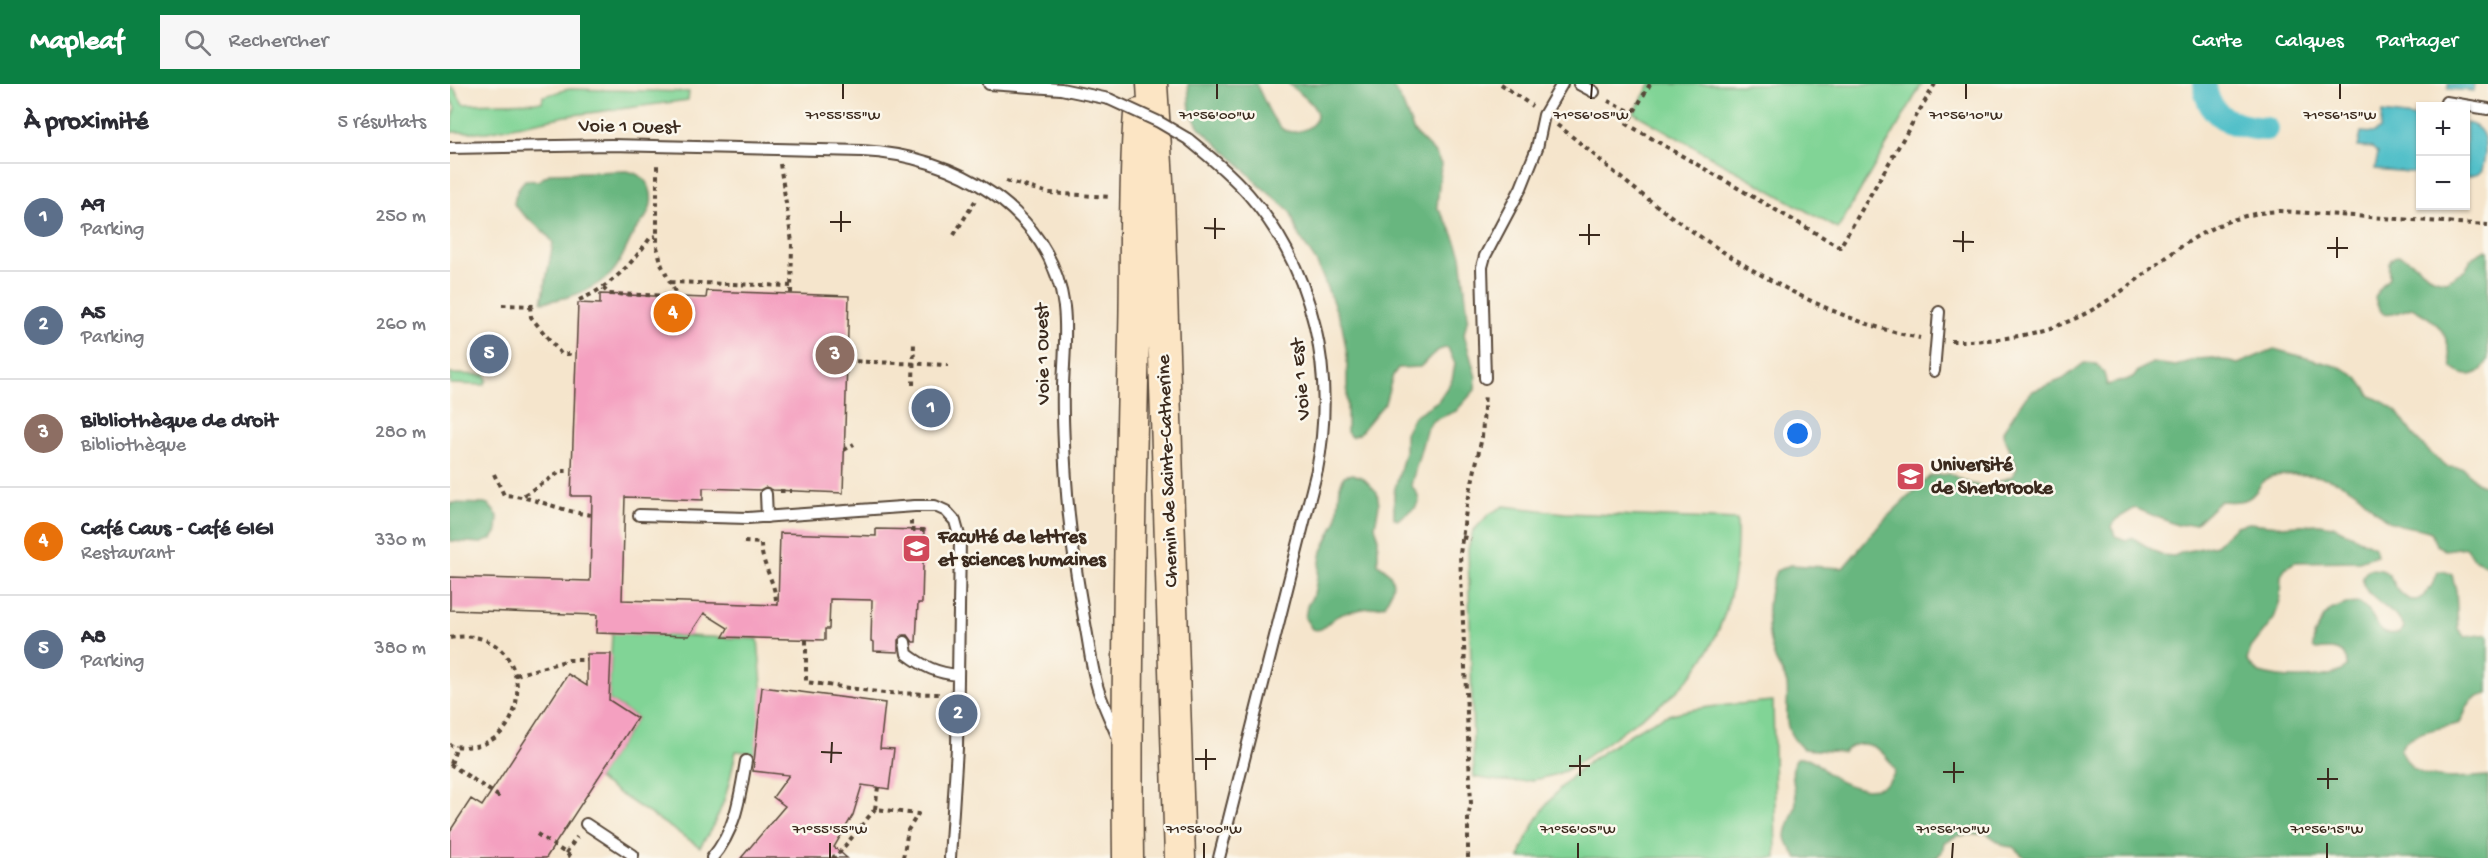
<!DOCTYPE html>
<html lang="fr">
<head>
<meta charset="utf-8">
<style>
  :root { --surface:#fff; --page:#f7f7f7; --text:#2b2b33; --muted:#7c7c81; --line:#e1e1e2; --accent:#0b8043 }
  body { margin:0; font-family:"Gochi Hand",sans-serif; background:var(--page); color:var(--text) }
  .controls { position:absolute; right:18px; top:18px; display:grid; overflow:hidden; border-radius:0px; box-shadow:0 2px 4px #0004 }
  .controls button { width:54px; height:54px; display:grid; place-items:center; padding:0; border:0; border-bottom:2px solid var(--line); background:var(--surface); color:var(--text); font:30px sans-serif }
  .you { position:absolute; left:1348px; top:350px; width:21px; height:21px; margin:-15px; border:4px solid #fff; border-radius:50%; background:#1a73e8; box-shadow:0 0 0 9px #1a73e833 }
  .badge { display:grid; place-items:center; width:39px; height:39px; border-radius:50%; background:var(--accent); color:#fff; font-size:20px; font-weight:700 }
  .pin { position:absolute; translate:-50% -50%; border:3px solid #fff; box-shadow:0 2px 6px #0006 }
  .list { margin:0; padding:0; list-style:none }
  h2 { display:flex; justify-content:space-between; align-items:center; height:78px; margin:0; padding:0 24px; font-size:26px }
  h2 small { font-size:20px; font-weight:400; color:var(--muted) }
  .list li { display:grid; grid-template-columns:39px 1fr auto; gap:18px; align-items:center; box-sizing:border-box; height:108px; padding:0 24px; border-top:2px solid var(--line) }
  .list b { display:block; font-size:22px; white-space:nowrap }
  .list p { margin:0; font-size:20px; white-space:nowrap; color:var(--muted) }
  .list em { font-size:20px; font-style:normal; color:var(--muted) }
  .icon { flex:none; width:33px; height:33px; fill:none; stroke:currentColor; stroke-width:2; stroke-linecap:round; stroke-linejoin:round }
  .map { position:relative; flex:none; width:2038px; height:774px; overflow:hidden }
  header { display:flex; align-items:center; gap:36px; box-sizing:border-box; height:84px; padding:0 30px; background:var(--accent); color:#fff }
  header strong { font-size:28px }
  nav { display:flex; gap:33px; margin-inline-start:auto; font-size:21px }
  .search { width:420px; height:54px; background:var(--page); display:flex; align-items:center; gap:15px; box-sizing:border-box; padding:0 21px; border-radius:0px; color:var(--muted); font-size:22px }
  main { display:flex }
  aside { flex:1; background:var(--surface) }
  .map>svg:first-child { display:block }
</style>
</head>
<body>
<header>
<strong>Mapleaf</strong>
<div class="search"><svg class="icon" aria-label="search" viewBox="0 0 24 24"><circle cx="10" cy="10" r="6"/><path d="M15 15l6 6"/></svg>Rechercher</div>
<nav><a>Carte</a><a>Calques</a><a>Partager</a></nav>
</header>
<main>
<aside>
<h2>À proximité<small>5 résultats</small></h2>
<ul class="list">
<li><span class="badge" style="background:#5c6f8a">1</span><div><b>A9</b><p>Parking</p></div><em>250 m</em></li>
<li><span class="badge" style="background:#5c6f8a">2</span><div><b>A5</b><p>Parking</p></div><em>260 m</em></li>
<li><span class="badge" style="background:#8d6e63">3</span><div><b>Bibliothèque de droit</b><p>Bibliothèque</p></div><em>280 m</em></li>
<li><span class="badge" style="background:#e8710a">4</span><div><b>Café Caus - Café GIGI</b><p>Restaurant</p></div><em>330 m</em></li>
<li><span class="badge" style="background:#5c6f8a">5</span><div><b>A8</b><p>Parking</p></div><em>380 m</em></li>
</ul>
</aside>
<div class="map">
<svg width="2038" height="774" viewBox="0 0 2038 774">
  <rect width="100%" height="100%" fill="#fbf7ec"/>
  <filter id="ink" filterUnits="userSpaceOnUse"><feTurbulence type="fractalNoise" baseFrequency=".0167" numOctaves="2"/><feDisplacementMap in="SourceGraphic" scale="12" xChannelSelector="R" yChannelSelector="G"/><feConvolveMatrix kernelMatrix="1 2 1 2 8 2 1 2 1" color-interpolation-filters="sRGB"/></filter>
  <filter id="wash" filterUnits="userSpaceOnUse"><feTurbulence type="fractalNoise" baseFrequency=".008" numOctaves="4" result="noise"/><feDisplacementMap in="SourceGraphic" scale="24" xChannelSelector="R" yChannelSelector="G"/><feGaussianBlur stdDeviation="1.35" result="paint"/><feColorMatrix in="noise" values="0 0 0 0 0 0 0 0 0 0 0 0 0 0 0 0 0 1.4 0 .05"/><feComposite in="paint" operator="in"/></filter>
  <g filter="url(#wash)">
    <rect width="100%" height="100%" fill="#f5e5cc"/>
    <path fill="#81d496" stroke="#5e7f5a" stroke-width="1.5" d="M1200 0H1472L1388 145 1184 29Z
      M0 4H4L13 20 92 18 93 12C103 11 109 6 120 5L239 8 238 16 116 32 37 48H0L5 24 0 13Z
      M0 290 35 291 37 296 34 301 0 300Z
      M1054 422 1115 429 1287 436C1289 499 1275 557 1230 604 1215 619 1195 630 1178 643 1157 658 1137 674 1115 687 1081 700 1059 700 1024 693L1018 465 1023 447 1039 430Z
      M162 549 308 555 313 613 305 669 286 667C278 707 273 729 250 763L147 695 187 634 159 616Z
      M1323 617 1326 774H1069C1088 719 1124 684 1173 655 1187 646 1202 636 1218 631 1252 622 1288 620 1323 617Z"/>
    <path fill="#68b67f" stroke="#52704e" stroke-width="1.5" d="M738 0H806C814 14 818 30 829 42 842 56 872 42 866 27 862 16 847 8 839 0H941L952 18 964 48 985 69 991 80 987 123 1000 143 1011 171 1018 233 1014 250 1026 293 1025 306 1006 327 982 337 976 347 961 401 967 409 969 417 965 424 947 436 944 434V408L955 368V349L964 332 988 317 1002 296 1005 280 998 264C985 264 979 275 970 283L948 284 943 291 935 319 909 350 901 353 897 348V271L892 241 867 179 849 152 840 127 808 100 788 79 749 43 740 27Z
      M177 87C199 91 208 112 196 133 193 138 188 142 185 147 176 162 170 184 156 194 136 209 116 215 92 218L103 159C93 142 75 136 64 120 65 110 68 103 75 96L88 97 101 89Z
      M2035 166 2038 167V274C2033 292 2017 296 2002 284 1996 248 1995 242 1962 224 1945 228 1932 241 1925 214L1928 207 1939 194C1939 190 1938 184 1939 180 1947 157 1975 191 1983 194 1987 196 1993 196 1997 197L2016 185 2023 173Z
      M1824 265 1893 284 1908 294 1921 312 1933 318 1947 328 1966 355 1987 375 1997 383 2013 384 2026 398 2038 403V482L2023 475 2016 463 1995 466 1986 461 1981 448C1968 442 1949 444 1937 436 1926 429 1917 417 1906 408 1884 391 1850 388 1823 392 1810 394 1809 410 1797 415 1789 419 1778 417 1770 417L1745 440 1727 441 1685 424 1665 436 1662 443 1665 452 1676 456 1683 454 1711 471 1724 472 1733 468 1766 461 1786 442 1799 439 1829 442 1870 440 1883 442 1925 463 1927 471 1909 477 1845 478 1835 484 1831 492 1830 516 1824 535 1801 564 1797 576C1801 581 1804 587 1810 589 1832 596 1880 597 1897 583 1898 563 1881 564 1866 566L1863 563 1864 552 1874 533 1881 526 1896 520 1910 519C1913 522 1918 526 1920 529 1931 544 1927 552 1949 549L1954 544C1949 525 1894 506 1919 485 1926 485 1932 485 1937 489 1942 493 1944 501 1948 506 1967 530 1981 506 1988 488L1994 487 2002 491 2006 506 2008 545 2015 553 2038 550V610C2014 615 2019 624 2010 639 1990 646 1960 645 1950 666 1954 672 1958 681 1964 685 1984 698 2016 693 2038 692V774H1575L1563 763 1555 762 1536 749 1507 752 1494 758 1492 768 1486 774H1348C1343 768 1337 761 1336 753 1336 740 1346 729 1346 716 1345 703 1338 684 1347 674 1348 674 1356 674 1357 674 1367 677 1372 686 1380 691 1399 705 1435 715 1445 687 1435 665 1414 650 1393 668L1353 665C1328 642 1340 629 1337 600 1335 591 1328 583 1325 575 1315 548 1315 512 1326 487L1340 481 1393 484 1434 436 1480 392 1500 390 1521 400 1538 403 1562 392 1567 385C1565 371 1553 360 1553 347L1574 315 1583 307 1613 295 1634 279 1647 280 1654 289 1657 301 1683 294 1689 286 1703 279 1726 282 1746 275 1764 274 1788 280Z
      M903 390 913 394 927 408 929 421 925 442 928 452V480C948 493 945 502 935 521 919 525 896 525 883 535 875 541 873 548 862 545L855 534 857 522 864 510 872 467 887 436 890 402 894 392Z
      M0 419 38 420 48 432 47 447 42 455 31 459 0 457Z"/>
    <path fill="#53c0c9" stroke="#477574" stroke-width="1.5" d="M1998 0H2024L2023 7 1998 5Z
      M1932 29 1970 34V89L1925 85 1928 69 1922 64 1908 63 1911 48 1924 49 1930 45Z
      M2016 39C2038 42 2038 65 2032 86L2028 90 2016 93Z"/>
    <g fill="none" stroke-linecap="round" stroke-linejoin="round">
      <path stroke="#53c0c9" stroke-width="24" d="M1755 0C1757 35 1786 43 1816 45"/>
    </g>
    <g id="blocks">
      <path fill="#f4a0c0" d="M257 207 399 212 393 409 323 406 316 403 310 406 253 404V416L175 413 172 516 328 521 330 449 426 452V445L474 446 472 519H468L466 558H463L458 551H453L448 556V568L424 567V558L421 557 422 516 380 515 379 545H375V556L273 553 278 544 254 529 239 552 146 549 147 531 0 526V493L140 497 142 412H121L128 219 150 220V210L256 214Z
        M137 570H161L159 616 187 634 96 774H0V747L21 715 32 722 118 590 137 602Z
        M312 603 435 619 430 664 444 665 439 705 412 701 403 731 384 763 397 774H291L335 722 323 713 339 691 303 687Z"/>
    </g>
  </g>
  <g filter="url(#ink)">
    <use href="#blocks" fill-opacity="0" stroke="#574638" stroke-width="1.5"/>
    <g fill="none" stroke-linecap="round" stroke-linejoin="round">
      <defs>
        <path id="service" d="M539 0 611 5 659 15
          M1129 0 1144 8
          M1996 18 2038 25
          M738 55C759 72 781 90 799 111 864 186 886 290 867 386L769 774
          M0 64 161 61 412 67C504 71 601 125 614 223 617 249 614 275 613 301 612 333 614 365 616 396 619 446 627 496 636 545 640 566 642 588 649 608 654 623 662 639 668 654
          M1484 287 1489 228
          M1035 294 1032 183 1035 172 1071 104 1087 64 1094 31 1112 0
          M316 410 317 433
          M189 431 298 434 465 422H485L496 427 505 437 510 455 507 664 500 774
          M455 558 457 570C474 583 487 589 508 591
          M136 740 183 771 182 774
          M262 774C286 746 290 712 296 677"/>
        <path id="secondary" d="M702 0 709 113 730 774
          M678 774C676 600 680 426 684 252 686 178 683 104 689 30"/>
      </defs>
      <use href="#service" stroke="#574638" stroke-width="14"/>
      <use href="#secondary" stroke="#574638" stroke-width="33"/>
      <path stroke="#574638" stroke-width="4" stroke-dasharray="4.5 4.5" stroke-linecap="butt" d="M1051 0 1082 22
        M1200 0 1177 40 1390 163 1485 0
        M1158 17 1184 29
        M1107 41C1133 60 1156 82 1181 102 1263 166 1367 234 1470 254
        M330 80 342 158 341 210
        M556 97 599 109 660 113
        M504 151 525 117
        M220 198 341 202
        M153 204 159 210 227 212 212 182 207 163V77
        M129 216C160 203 181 181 200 154L206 152
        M52 221 88 222
        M80 222 81 233 111 270H119V265
        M1501 257C1551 258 1599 250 1642 226 1711 187 1744 132 1829 127L2038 141
        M397 277 498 281
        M463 301 464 257
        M394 366 404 360
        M44 390 54 411C84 412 111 428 142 431
        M330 407H342
        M74 411 112 387H117V390
        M461 437V446H474L473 465
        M1012 453 1021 455
        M294 458 311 459C311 482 327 499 326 521
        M0 554C91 536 88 680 0 661
        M356 556V598L434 609 491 610
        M66 591 119 576H137
        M0 680 48 712 49 710
        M1 680 7 662
        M428 703 425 725 468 730 458 746 453 774
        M87 750 123 774
        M116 769 127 753
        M382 772 385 774 425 725
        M1018 774V732L1021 720 1010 470 1016 426 1032 353 1035 309"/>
      <use href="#service" stroke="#fff" stroke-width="10"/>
      <use href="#secondary" stroke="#fce5c4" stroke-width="30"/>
      <defs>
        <path id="service-bridge" d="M659 15 709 38 738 55"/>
      </defs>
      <use href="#service-bridge" stroke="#574638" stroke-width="14" stroke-linecap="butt"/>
      <use href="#service-bridge" stroke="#fff" stroke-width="10"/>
    </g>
  </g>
  <path fill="none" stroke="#3b2a1e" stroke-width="2" d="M393 15V0M767 15V0M1141 15 1142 0M1516 15V0M1890 15V0M380 138H401M754 144 775 145M391 148V127M1129 151H1150M765 155V134M1503 157 1524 158M1139 161V140M1877 164H1898M1513 168V147M1887 174V153M371 668 392 669M745 675H766M381 679 382 658M1119 682H1140M756 686V665M1493 688H1514M1130 692V671M1867 695H1888M1504 699V678M1878 705V684M380 774V759M754 774V759M1128 774V759M1502 774 1503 759M1877 774V759"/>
  <defs>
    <symbol id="university-square" viewBox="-11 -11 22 22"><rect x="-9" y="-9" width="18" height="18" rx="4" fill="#d1495b" stroke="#fbf7ec"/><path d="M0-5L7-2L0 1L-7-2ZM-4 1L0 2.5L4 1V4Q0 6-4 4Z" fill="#fff"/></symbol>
  </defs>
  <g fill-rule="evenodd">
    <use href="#university-square" x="1444" y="376" width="33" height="33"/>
    <use href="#university-square" x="450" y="448" width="33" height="33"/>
  </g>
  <g text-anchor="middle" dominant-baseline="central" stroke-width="5" stroke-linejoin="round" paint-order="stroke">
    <g font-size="20" fill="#3b2a1e" stroke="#fbf7ec">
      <text transform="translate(179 44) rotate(1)">Voie 1 Ouest</text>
      <text transform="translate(594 270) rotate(-91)">Voie 1 Ouest</text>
      <text transform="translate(852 295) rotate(-95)">Voie 1 Est</text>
      <text transform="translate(719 387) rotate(-92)">Chemin de Sainte-Catherine</text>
    </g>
    <g font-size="20" font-weight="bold" fill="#3b2a1e" stroke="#fbf7ec" text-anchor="start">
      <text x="1481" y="382">Université<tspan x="1481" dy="23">de Sherbrooke</tspan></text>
      <text x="488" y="454">Faculté de lettres<tspan x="488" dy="23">et sciences humaines</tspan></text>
    </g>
  </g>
  <g font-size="15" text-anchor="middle" fill="#3b2a1e" stroke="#fbf7ec" stroke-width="5" stroke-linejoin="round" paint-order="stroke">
    <text x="393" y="35">71°55'55"W</text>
    <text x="767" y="35">71°56'00"W</text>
    <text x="1141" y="35">71°56'05"W</text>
    <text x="1516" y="35">71°56'10"W</text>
    <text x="1890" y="35">71°56'15"W</text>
    <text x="380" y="749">71°55'55"W</text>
    <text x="754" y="749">71°56'00"W</text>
    <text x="1128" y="749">71°56'05"W</text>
    <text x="1503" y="749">71°56'10"W</text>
    <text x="1877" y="749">71°56'15"W</text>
  </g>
</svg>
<div class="controls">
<button>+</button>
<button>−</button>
</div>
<div class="you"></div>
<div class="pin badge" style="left:481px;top:324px;background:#5c6f8a">1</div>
<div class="pin badge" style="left:508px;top:630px;background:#5c6f8a">2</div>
<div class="pin badge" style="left:385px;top:271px;background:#8d6e63">3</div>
<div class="pin badge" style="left:223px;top:229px;background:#e8710a">4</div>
<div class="pin badge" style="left:39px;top:270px;background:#5c6f8a">5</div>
</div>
</main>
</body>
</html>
